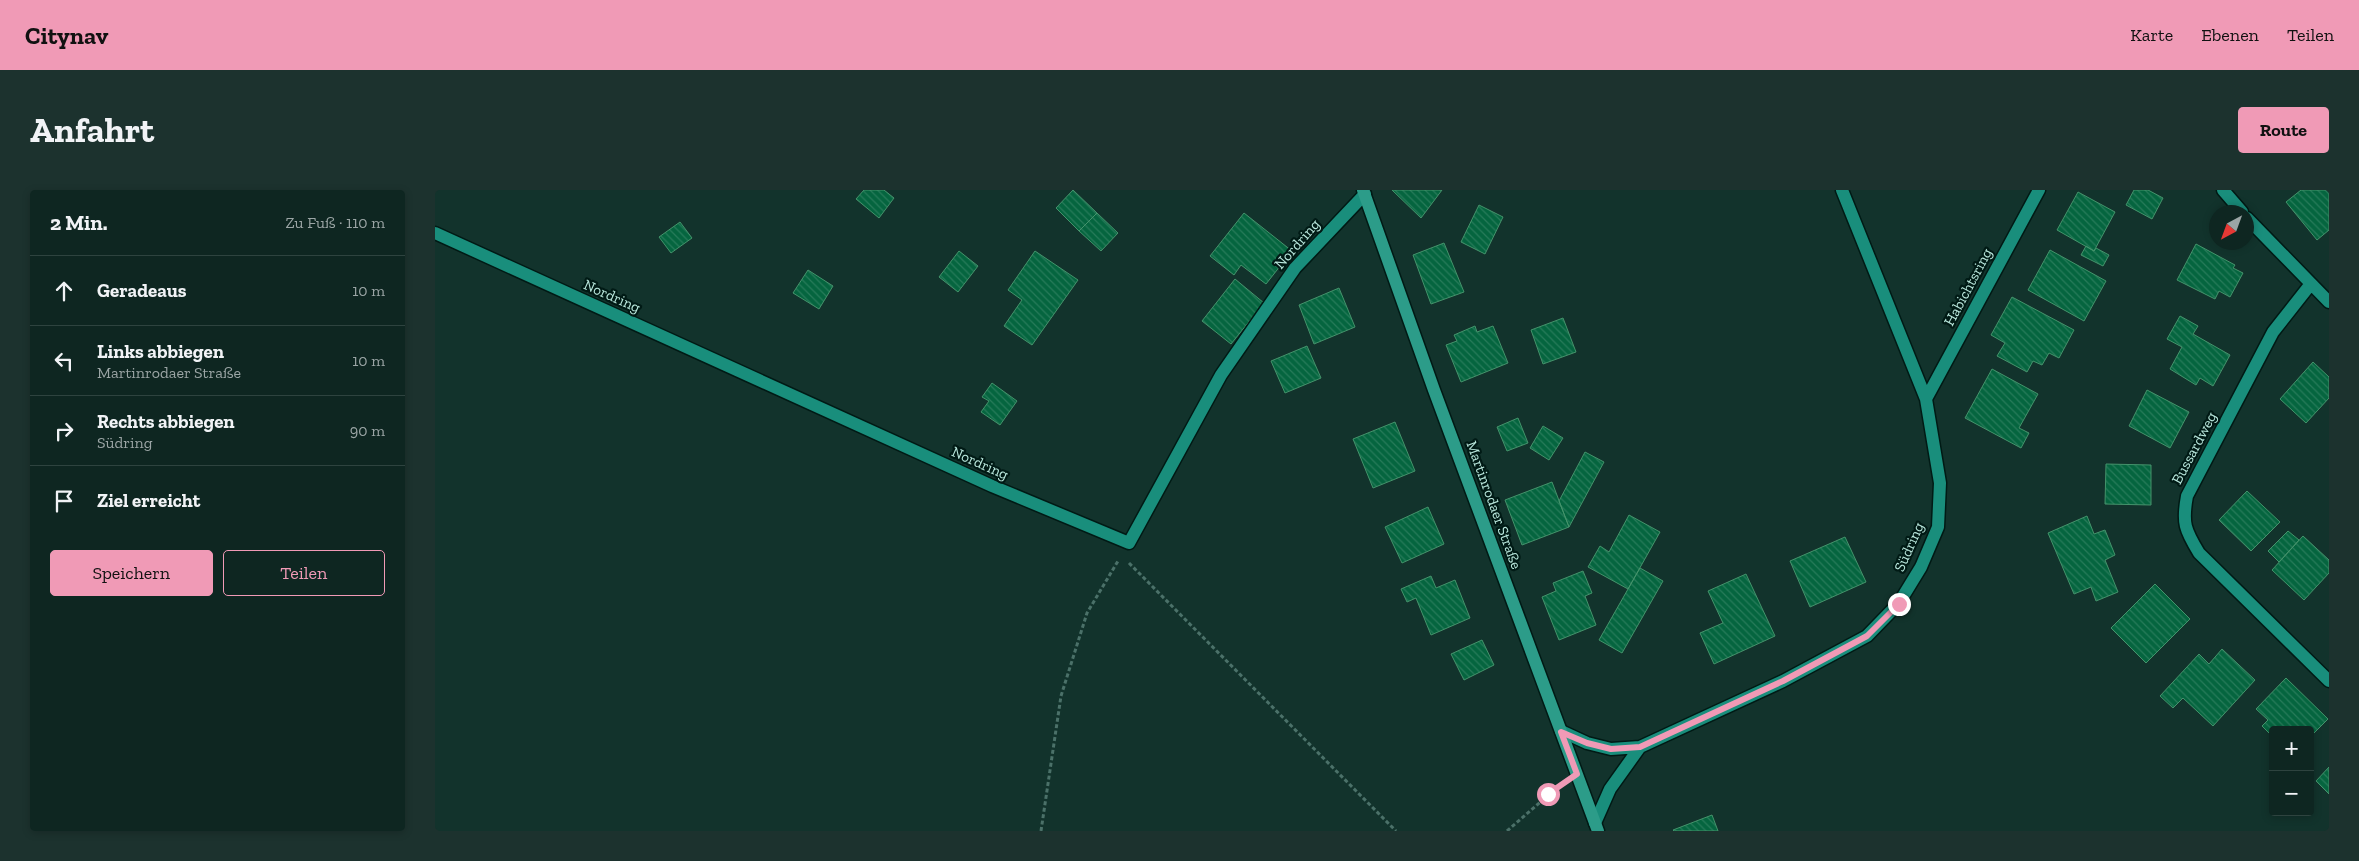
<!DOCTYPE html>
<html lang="de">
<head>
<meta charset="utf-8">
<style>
  :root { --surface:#0e2621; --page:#1c322e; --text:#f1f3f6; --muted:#9ba5a5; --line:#2e433f; --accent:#f09ab6 }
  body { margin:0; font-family:"Zilla Slab",serif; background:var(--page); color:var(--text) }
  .controls { position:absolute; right:15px; bottom:15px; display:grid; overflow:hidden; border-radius:5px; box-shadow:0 2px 8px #0003 }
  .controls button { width:45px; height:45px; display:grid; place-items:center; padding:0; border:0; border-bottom:1px solid var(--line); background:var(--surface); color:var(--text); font:25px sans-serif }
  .compass { position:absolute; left:1774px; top:15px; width:45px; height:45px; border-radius:50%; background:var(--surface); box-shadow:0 2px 8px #0003; rotate:221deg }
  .stop { position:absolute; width:15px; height:15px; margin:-11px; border:4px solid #f09ab6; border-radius:50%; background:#fff }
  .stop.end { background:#f09ab6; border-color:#fff; box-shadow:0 1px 5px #0008 }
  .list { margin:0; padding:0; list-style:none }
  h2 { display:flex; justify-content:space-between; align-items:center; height:65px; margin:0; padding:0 20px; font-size:21px }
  h2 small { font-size:16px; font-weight:400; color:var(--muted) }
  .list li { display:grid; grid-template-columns:32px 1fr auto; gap:15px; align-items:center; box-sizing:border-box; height:70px; padding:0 20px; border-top:1px solid var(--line) }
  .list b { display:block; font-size:19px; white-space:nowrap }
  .list p { margin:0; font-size:16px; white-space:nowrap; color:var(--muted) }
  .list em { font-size:16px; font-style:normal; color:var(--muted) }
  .actions { display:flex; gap:10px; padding:15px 20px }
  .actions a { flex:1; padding:11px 0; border:1px solid var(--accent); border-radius:5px; text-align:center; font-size:18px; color:var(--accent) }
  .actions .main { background:var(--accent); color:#111 }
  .icon { flex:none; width:28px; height:28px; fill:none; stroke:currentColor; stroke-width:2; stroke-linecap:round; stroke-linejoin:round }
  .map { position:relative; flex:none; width:1894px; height:641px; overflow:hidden; border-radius:5px }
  header { display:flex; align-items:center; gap:30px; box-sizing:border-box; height:70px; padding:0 25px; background:var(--accent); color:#111 }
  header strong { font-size:24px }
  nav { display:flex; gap:28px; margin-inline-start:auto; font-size:18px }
  .intro { display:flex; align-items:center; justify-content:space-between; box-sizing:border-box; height:120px; padding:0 30px }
  h1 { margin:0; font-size:35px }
  .button { padding:12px 22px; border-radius:5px; background:var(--accent); color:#111; font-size:18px; font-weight:700 }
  main { display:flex; gap:30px; padding:0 30px }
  aside { flex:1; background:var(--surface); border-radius:5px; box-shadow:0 2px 8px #0003 }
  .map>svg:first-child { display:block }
</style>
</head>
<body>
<header>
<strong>Citynav</strong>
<nav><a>Karte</a><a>Ebenen</a><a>Teilen</a></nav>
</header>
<div class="intro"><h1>Anfahrt</h1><a class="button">Route</a></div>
<main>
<aside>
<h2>2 Min.<small>Zu Fuß · 110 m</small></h2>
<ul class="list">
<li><svg class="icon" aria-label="ahead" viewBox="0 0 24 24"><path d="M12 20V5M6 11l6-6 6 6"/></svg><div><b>Geradeaus</b></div><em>10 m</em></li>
<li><svg class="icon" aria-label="left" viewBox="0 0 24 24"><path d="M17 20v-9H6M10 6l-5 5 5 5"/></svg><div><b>Links abbiegen</b><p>Martinrodaer Straße</p></div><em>10 m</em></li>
<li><svg class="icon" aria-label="right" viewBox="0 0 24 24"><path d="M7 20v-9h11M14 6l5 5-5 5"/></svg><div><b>Rechts abbiegen</b><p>Südring</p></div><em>90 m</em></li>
<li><svg class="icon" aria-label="arrive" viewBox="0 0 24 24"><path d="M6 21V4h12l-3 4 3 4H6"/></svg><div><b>Ziel erreicht</b></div></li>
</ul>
<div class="actions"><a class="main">Speichern</a><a>Teilen</a></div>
</aside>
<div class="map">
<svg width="1894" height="641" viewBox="0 0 1894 641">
  <defs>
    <pattern id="building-back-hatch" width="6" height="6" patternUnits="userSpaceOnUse" patternTransform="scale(1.25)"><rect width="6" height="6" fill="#05653f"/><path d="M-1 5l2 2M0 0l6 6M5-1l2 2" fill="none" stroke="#277b5a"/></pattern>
  </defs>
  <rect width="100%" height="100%" fill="#12332c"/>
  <path fill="url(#building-back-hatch)" stroke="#44936b" d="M429 0H449L459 8 444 28 421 9Z
    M638 0 662 23 644 41 621 18Z
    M957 0H1007L986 28Z
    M1699 0H1713L1728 8 1717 29 1691 15Z
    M1866 0H1894V40L1882 50 1851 12Z
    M1643 2 1680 22 1659 61 1622 40Z
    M1044 15 1068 27 1050 64 1026 52Z
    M662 23 683 43 666 61 644 41Z
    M809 23 857 61 831 94 806 75 799 85 775 66Z
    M245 32 257 48 236 63 224 47Z
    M1009 53 1029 102 996 114 978 65Z
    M1761 54 1800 75 1798 78 1808 83 1795 107 1784 101 1780 109 1742 90Z
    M1651 56 1659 61 1661 58 1674 65 1668 76 1646 65Z
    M1615 60 1671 91 1649 131 1593 100Z
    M524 61 543 76 523 102 504 87Z
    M600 61 643 90 597 155 569 136 587 110 573 100Z
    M373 80 398 96 384 119 358 103Z
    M800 89 829 113 796 154 767 131Z
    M904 98 920 137 879 154 864 115Z
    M1577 107 1639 140 1624 168 1614 163 1607 175 1598 171 1592 182 1562 166 1570 153 1556 145Z
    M1745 126 1763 136 1758 144 1795 165 1778 196 1765 188 1761 195 1735 179 1747 157 1732 149Z
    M1128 128 1141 162 1108 174 1096 140Z
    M1040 136 1042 142 1058 136 1073 173 1026 192 1011 155 1022 151 1019 145Z
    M872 156 886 188 850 203 836 171Z
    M1878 172 1894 187V208L1871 233 1845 209Z
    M1557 179 1603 204 1584 238 1594 243 1586 258 1530 228Z
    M557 193 582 211 565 235 546 222 554 211 547 207Z
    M1712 200 1754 222 1735 258 1694 236Z
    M1083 228 1093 253 1072 261 1062 237Z
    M960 232 980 281 938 298 918 249Z
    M1108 236 1128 248 1114 270 1095 258Z
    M1150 262 1169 272 1134 337 1124 311Z
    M1671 274 1716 275V315L1670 314Z
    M1117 292 1134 337 1087 355 1070 310Z
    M1812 301 1845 332 1816 361 1784 330Z
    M993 317 1009 354 967 373 950 337Z
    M1194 325 1225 342 1193 399 1153 377 1165 356 1174 362Z
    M1652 326 1659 344 1670 340 1680 365 1670 370 1683 402 1661 411 1656 397 1639 404 1613 343Z
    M1853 341 1864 350 1844 372 1833 361Z
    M1868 346 1894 370V383L1869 410 1837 380Z
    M1410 347 1431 392 1375 417 1355 371Z
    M1205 378 1228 391 1187 463 1164 450Z
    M1148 381 1157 403 1150 406 1161 435 1124 450 1107 407 1121 401 1118 393Z
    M1311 384 1340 446 1279 474 1265 443 1288 433 1273 401Z
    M996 386 1001 398 1020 390 1035 428 996 445 981 408 972 412 966 399Z
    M1720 394 1755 429 1711 473 1676 438Z
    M1047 450 1059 475 1029 490 1016 464Z
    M1787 459 1820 490 1778 536 1748 508 1738 518 1725 506 1764 464 1774 474Z
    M1851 488 1893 529 1875 547V540H1838V547L1827 536 1833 530 1821 519Z
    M1894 577V604L1881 591Z
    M1277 625 1283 641H1239L1238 640Z"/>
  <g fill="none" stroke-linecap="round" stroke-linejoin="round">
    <defs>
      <path id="street" d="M1788 0 1807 22
        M1812 28 1894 112
        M0 43 557 296 694 353 786 185 860 78 930 4
        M1875 95 1838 142 1752 306C1747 333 1750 340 1764 363L1894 491
        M1491 209 1604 0
        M1126 541 1152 553 1176 559 1205 557
        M1160 633 1175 599 1205 557 1348 491 1432 446 1464 413 1486 377 1503 337 1505 293 1491 209 1407 0"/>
      <path id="secondary" d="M928 0 999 200 1163 641"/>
    </defs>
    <use href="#street" stroke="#001a15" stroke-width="15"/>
    <use href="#secondary" stroke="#001a15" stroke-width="15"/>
    <path stroke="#4b7169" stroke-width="3" stroke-dasharray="4 2.5" stroke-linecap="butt" d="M694 373 961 641
      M606 641 626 506 652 423 683 371
      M1072 641 1125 595"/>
    <use href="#street" stroke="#198e7c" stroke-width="12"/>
    <use href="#secondary" stroke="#2c9c89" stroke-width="12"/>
  </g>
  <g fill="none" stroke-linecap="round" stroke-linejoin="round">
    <path stroke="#f09ab6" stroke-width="6" d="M1113 604 1142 584 1126 542 1152 553 1176 559 1205 557 1348 491 1432 446 1464 414"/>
  </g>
  <g text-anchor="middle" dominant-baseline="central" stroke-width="4.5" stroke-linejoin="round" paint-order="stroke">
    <g font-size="15" fill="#bae9de" stroke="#001a15">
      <text transform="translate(862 54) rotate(-49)">Nordring</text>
      <text transform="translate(1533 97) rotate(-62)">Habichtsring</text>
      <text transform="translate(177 106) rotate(24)">Nordring</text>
      <text transform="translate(1759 258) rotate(-62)">Bussardweg</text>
      <text transform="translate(545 273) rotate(24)">Nordring</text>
      <text transform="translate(1059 315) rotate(70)">Martinrodaer Straße</text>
      <text transform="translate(1474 357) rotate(-66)">Südring</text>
    </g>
  </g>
</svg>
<div class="controls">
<button>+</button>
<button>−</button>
</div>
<svg class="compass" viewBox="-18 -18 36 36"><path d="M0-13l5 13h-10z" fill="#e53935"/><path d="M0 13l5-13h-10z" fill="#9ba5a5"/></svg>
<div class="stop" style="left:1113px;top:604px"></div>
<div class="stop end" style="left:1464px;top:414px"></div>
</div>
</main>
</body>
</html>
